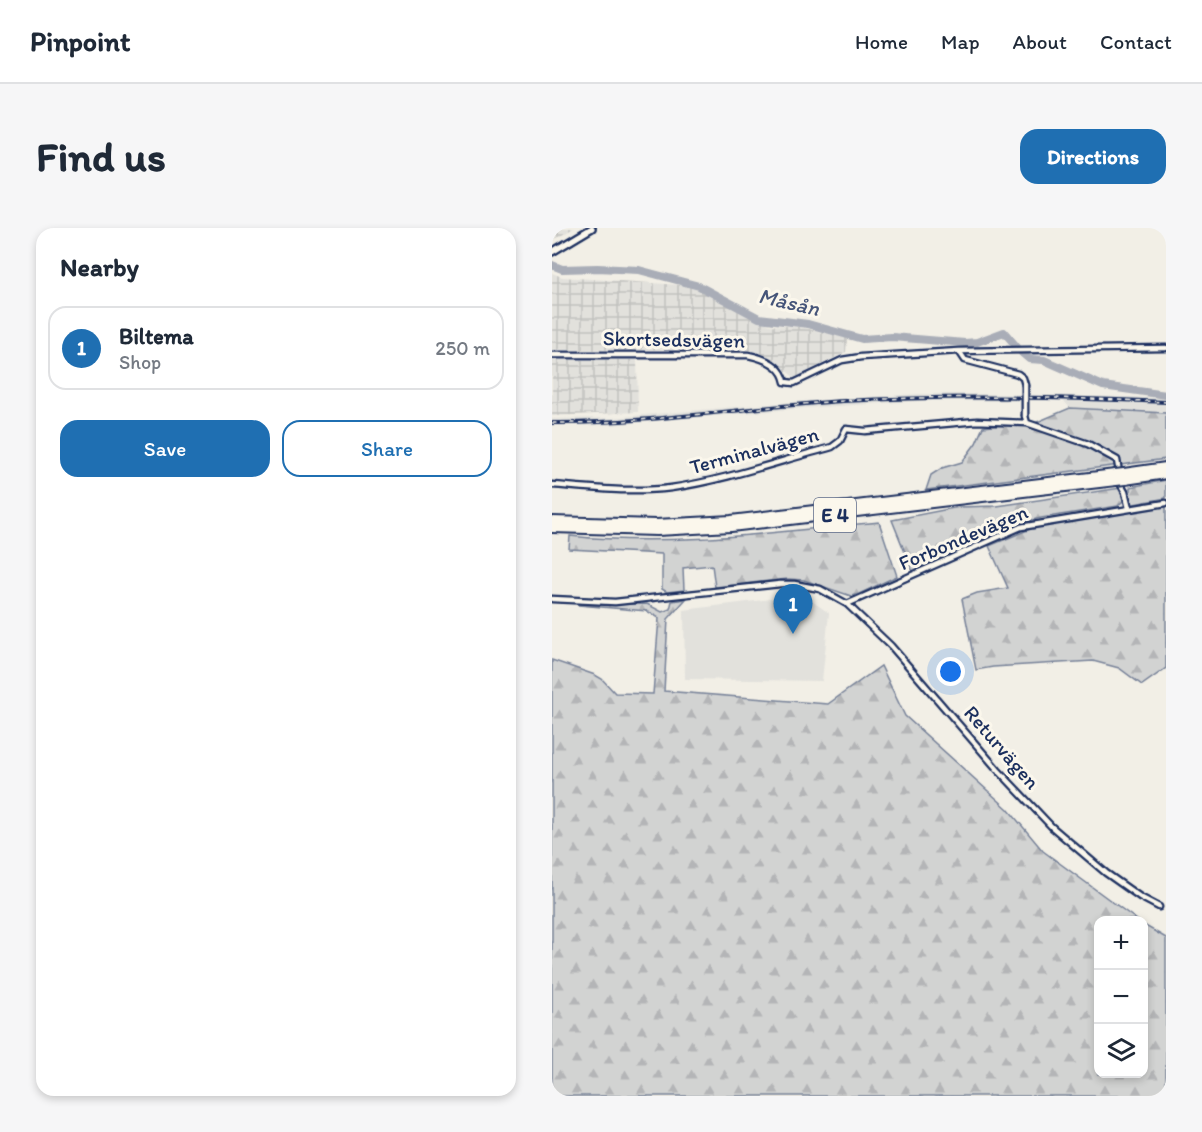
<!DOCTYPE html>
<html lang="en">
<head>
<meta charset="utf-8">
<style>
  :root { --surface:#fff; --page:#f6f6f7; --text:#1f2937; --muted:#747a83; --line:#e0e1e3; --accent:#1f6fb2 }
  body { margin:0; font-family:Itim,sans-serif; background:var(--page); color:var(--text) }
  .controls { position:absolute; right:18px; bottom:18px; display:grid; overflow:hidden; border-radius:12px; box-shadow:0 3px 9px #0003 }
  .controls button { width:54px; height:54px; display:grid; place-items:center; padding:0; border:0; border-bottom:2px solid var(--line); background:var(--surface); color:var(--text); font:30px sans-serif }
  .you { position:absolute; left:399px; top:444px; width:21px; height:21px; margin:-15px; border:4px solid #fff; border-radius:50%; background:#1a73e8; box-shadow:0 0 0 9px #1a73e833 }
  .badge { display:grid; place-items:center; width:39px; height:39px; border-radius:50%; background:var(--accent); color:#fff; font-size:20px; font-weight:700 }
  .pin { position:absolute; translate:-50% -50px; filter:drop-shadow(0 2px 3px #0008) }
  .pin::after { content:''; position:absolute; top:32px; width:21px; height:18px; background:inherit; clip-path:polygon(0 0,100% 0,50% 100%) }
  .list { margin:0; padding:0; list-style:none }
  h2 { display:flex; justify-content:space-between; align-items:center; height:78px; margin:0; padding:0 24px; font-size:26px }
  h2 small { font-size:20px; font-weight:400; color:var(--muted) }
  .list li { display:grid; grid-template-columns:39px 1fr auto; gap:18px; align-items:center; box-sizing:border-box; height:84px; margin:0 12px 12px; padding:0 12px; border:2px solid var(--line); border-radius:18px }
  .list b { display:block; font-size:22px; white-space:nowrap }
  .list p { margin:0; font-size:20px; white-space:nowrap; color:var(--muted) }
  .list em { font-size:20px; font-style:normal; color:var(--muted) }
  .actions { display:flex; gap:12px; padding:18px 24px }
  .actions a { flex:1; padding:14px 0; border:2px solid var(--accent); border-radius:18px; text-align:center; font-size:21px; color:var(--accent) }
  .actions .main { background:var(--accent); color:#fff }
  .icon { flex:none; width:33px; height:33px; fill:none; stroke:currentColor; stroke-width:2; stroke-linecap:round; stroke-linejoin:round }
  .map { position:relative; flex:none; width:614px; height:868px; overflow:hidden; border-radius:18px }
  header { display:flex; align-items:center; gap:36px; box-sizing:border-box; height:84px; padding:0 30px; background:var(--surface); border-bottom:2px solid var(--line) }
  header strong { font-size:28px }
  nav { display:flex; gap:33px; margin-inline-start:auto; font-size:21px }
  .intro { display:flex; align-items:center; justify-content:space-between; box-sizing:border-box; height:144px; padding:0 36px }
  h1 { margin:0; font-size:42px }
  .button { padding:15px 27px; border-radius:18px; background:var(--accent); color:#fff; font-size:21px; font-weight:700 }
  main { display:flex; gap:36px; padding:0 36px }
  aside { flex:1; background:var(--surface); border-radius:18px; box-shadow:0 3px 9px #0003 }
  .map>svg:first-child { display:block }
</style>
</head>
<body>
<header>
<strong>Pinpoint</strong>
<nav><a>Home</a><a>Map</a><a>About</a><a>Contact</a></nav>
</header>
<div class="intro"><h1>Find us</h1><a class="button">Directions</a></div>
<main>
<aside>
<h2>Nearby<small></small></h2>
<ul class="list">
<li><span class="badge">1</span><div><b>Biltema</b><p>Shop</p></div><em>250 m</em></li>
</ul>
<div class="actions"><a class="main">Save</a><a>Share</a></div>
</aside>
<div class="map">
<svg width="614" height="868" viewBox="0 0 614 868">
  <defs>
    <pattern id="industrial-grid" width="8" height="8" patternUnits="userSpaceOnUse" patternTransform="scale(1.5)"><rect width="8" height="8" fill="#e2e1dc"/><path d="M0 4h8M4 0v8" fill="none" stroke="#c1c1bf"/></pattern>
    <pattern id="forest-firs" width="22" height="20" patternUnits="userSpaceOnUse" patternTransform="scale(1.5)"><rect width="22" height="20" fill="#d2d3d2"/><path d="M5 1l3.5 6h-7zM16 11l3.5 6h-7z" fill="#b4b5b7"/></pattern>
  </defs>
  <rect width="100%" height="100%" fill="#f2efe6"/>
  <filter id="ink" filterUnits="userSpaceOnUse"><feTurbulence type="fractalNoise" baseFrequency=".0167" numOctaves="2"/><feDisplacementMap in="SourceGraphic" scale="12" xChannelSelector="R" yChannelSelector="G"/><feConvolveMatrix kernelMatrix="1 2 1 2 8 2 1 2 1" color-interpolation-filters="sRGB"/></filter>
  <g filter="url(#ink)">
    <path fill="#e2e1dc" d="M367 166H444L614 170V184L518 180 512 173H367L251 180 59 197 0 198V191L59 190 250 173Z
      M251 367 277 385 270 453 133 451 132 382Z"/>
    <path fill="url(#industrial-grid)" d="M0 0H22L0 13Z
      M0 45 10 49 143 58 180 79 218 97 248 99 295 110 294 124 243 150 221 132 201 124 182 121 0 122Z
      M0 132H85L86 184 0 188Z"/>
    <path fill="url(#forest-firs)" stroke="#768198" stroke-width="1.5" d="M518 180 614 185V231L374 262 379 247 390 240 410 234 424 215 431 199 451 197 476 198Z
      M614 252V270L582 276 578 273V259Z
      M569 260 571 273 566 278 489 290 467 295 361 344 340 292 407 279 445 278Z
      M614 278V440L590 457 567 440 541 433 441 439 424 442 410 371 425 365 456 360 437 318 483 299Z
      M327 294 345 348 307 366 299 368 252 352 236 351 163 359 160 337 131 340 132 362 115 364 110 361V326L17 321 18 308C121 319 224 304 327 294Z
      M134 371 116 391 112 463 276 476 329 438 353 488 456 581 491 623 585 692H546V846H592V697L614 710V868H0V432L43 447 50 451 63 465 101 466 107 390 95 383 26 377 95 376 110 384 118 381 120 373Z"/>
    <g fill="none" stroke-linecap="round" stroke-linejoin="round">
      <path stroke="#a9adb7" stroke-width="8" d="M0 37 10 41 45 40 87 42 147 58 207 90 256 96 310 111 340 109 413 115 425 114 452 104 465 119
        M470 125 477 131 492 132 551 158 614 167"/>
      <defs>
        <path id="minor" d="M407 123 413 132 466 146 471 150 473 157
          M0 127H196C211 130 230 137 233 154L242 155 290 132 309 129 407 123 614 120
          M473 188 475 195 536 216 565 232 569 257 573 264 577 280
          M0 257C39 260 80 265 119 260 174 252 227 233 280 219L288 213 294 201 313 203 425 193 475 195
          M0 371 63 374 228 356H242L268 361 295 376 339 418 446 542 500 599 554 645 588 669 607 679
          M295 376 469 299 614 275"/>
        <path id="tertiary" d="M0 24 40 0"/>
        <path id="trunk" d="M572 245 614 239
          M573 252 614 246
          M0 293 104 296 179 292 563 246
          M0 300 105 303 179 299 564 253"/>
      </defs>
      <use href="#minor" stroke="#1b2f5e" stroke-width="9"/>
      <use href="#tertiary" stroke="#1b2f5e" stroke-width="10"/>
      <use href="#trunk" stroke="#1b2f5e" stroke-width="12"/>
      <use href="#minor" stroke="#fbf7ec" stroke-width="4.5"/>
      <use href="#tertiary" stroke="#fbf7ec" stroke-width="5"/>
      <use href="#trunk" stroke="#fbf7ec" stroke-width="8"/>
      <defs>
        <path id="rail" d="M0 195C97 196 194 179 291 173 399 167 506 169 614 174"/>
      </defs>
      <use href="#rail" stroke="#1b2f5e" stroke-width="4"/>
      <use href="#rail" stroke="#fbf7ec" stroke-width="1.5" stroke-dasharray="4.5" stroke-linecap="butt"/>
      <defs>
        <path id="minor-bridge" d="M473 188V157"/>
        <path id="trunk-bridge" d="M563 246 572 245
          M564 253 573 252"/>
      </defs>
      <use href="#minor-bridge" stroke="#1b2f5e" stroke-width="9" stroke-linecap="butt"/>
      <use href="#trunk-bridge" stroke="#1b2f5e" stroke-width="12" stroke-linecap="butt"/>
      <use href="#minor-bridge" stroke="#fbf7ec" stroke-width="4.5"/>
      <use href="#trunk-bridge" stroke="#fbf7ec" stroke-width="8"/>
    </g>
  </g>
  <g text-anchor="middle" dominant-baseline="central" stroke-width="6" stroke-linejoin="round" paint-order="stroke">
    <rect fill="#fbf7ec" stroke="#5e6b89" stroke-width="1.5" x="262" y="270" width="42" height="34" rx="4.5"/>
    <g font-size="20" font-weight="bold" fill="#1b2f5e">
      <text x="283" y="287">E 4</text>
    </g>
    <g font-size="21" fill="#1b2f5e" stroke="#fbf7ec">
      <text transform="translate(122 111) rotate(1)">Skortsedsvägen</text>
      <text transform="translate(202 222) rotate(-15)">Terminalvägen</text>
      <text transform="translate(411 309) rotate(-23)">Forbondevägen</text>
      <text transform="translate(450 519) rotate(49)">Returvägen</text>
    </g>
    <g font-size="22" font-style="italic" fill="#465579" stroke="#fbf7ec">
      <text transform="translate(237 74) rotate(13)">Måsån</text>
    </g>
  </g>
</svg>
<div class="controls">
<button>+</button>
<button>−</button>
<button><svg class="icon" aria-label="layers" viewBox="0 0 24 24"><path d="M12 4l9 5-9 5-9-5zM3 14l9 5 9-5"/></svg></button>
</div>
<div class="you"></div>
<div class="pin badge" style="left:241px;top:406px">1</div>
</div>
</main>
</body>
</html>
